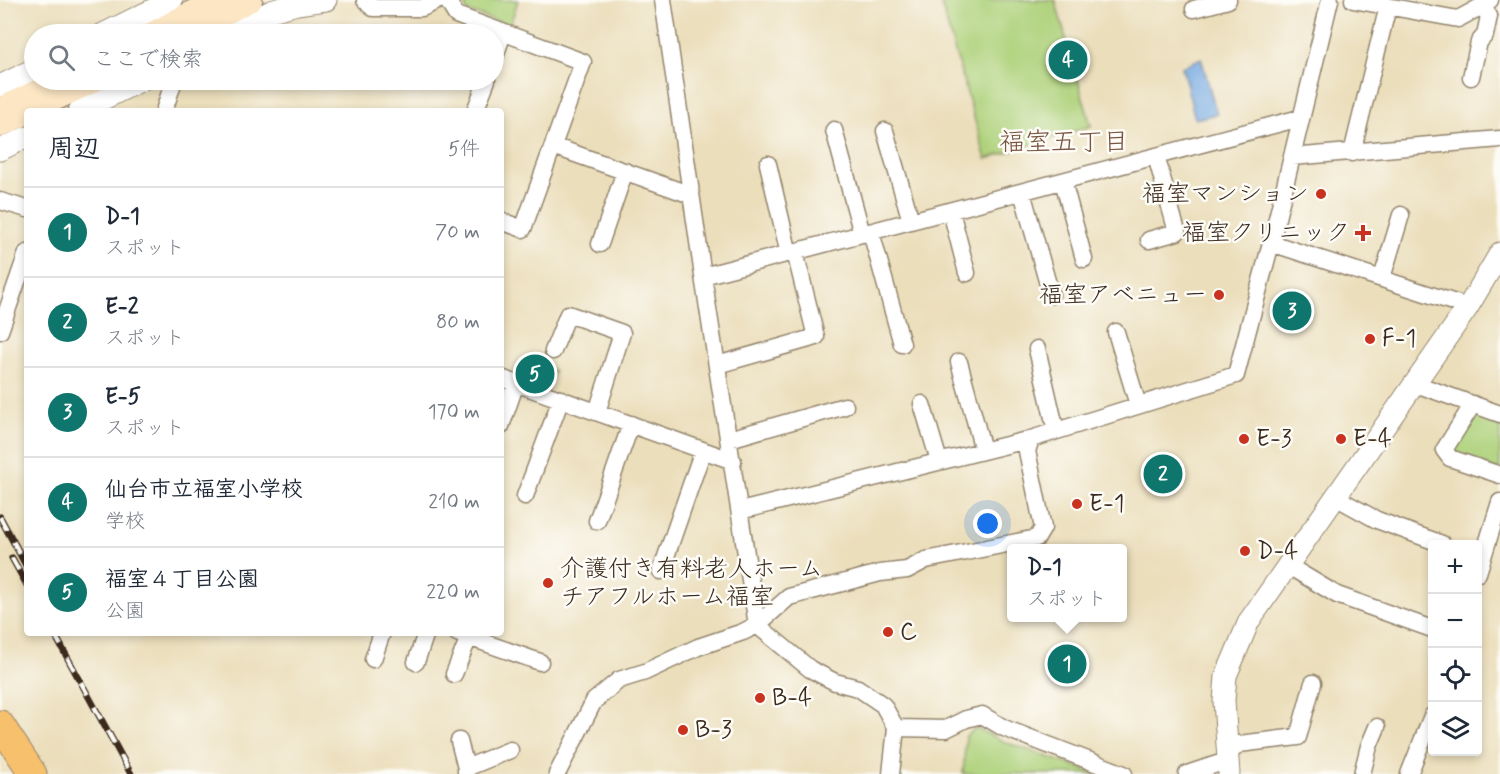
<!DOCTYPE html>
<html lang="ja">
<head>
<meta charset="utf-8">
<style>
  :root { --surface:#fff; --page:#f2f2f3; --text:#1f2937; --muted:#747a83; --line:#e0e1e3; --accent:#0f766e }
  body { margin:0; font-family:Mynerve,"Klee One",sans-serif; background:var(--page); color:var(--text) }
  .controls { position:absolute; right:18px; bottom:18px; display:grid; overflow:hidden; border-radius:6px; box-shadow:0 3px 9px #0003 }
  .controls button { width:54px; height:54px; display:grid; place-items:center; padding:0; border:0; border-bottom:2px solid var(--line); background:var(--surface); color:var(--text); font:30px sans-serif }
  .you { position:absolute; left:988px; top:524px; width:21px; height:21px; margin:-15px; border:4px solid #fff; border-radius:50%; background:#1a73e8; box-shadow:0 0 0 9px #1a73e833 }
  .badge { display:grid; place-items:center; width:39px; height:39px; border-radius:50%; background:var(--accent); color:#fff; font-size:20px; font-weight:700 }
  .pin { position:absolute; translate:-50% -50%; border:3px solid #fff; box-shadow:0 2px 6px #0006 }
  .popup { position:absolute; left:1007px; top:544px; width:120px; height:78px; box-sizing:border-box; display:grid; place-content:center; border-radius:6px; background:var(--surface); filter:drop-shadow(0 2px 4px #0005); font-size:20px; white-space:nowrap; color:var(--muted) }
  .popup b { font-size:22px; color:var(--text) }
  .popup::after { content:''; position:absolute; left:50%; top:100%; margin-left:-12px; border:12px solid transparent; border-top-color:var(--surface) }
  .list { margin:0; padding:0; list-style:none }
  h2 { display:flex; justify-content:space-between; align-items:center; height:78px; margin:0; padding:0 24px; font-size:26px }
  h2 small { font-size:20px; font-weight:400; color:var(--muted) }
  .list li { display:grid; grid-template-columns:39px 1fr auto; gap:18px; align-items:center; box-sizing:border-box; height:90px; padding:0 24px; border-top:2px solid var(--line) }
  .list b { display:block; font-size:22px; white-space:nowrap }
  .list p { margin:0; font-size:20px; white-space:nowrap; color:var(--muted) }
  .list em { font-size:20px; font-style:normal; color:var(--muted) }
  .icon { flex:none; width:33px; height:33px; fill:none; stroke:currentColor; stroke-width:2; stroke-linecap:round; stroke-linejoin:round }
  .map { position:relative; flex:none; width:1500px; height:774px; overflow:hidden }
  .search { position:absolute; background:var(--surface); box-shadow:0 3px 9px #0003; left:24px; top:24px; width:480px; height:66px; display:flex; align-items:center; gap:15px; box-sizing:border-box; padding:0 21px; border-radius:33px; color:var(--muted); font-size:22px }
  .panel { position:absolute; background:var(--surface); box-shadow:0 3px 9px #0003; left:24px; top:108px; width:480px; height:528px; border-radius:6px }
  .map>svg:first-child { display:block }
</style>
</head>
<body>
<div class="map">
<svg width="1500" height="774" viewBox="0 0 1500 774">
  <rect width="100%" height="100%" fill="#fdfcf7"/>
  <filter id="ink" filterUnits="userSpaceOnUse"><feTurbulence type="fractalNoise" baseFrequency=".0167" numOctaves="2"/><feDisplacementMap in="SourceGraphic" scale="12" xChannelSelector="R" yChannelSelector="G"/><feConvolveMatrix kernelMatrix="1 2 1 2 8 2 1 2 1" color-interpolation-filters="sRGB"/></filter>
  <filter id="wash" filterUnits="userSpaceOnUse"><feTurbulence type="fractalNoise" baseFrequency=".008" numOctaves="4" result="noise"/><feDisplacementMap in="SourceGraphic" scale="24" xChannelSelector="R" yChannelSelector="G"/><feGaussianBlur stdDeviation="1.35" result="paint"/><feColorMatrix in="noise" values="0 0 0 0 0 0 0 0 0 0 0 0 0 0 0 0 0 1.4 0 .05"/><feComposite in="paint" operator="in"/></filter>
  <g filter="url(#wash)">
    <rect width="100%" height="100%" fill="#ebdebb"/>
    <path fill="#afd27b" stroke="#757e4c" stroke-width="1.5" d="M465 0H518L510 25 466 11Z
      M940 0H1055L1091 126 986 159Z
      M523 359 554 371 546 390 516 378Z
      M1473 410 1500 419V471L1449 451Z
      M976 728 1005 742 1097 774H963L966 736Z"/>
    <path fill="#74a8e0" stroke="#58697f" stroke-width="1.5" d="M1201 58 1217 114 1195 119 1182 67Z"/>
  </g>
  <g filter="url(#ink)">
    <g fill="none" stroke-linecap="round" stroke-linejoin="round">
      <defs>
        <path id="minor" d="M365 0 373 8H422L439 0
          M447 0 456 15 583 62 523 229 501 221
          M663 0 703 276 757 625 810 669 835 682 858 688 883 705 896 728 891 774
          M1353 0 1458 19 1482 6 1490 0
          M1194 9 1228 0
          M494 60 503 33
          M1471 77 1479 42 1485 35 1489 16 1482 6
          M164 111 174 80
          M475 111 487 80
          M834 130 862 234
          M885 131 911 221
          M553 146 691 195
          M1352 153 1388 6
          M1292 157 1500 139
          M768 164 789 254
          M1063 181 1084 259
          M1022 192 1051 295
          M0 201 27 209
          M951 211 967 273
          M871 232 902 344
          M1149 240 1177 232 1156 156
          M1271 243 1468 307
          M600 244 625 171
          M703 276 1300 118
          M1382 278 1401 215
          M0 331 27 253
          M1116 332 1138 405
          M1037 349 1056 431
          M553 351 568 314 622 333 597 412
          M959 362 983 450
          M717 365 816 337 795 252
          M501 378 733 461
          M1413 383 1500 414
          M922 404 939 461
          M1473 404 1444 450 1450 458 1500 475
          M501 426 516 383
          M729 439 845 406
          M525 496 561 399
          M1337 498 1377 520 1442 544
          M740 511 1031 439
          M597 521 631 424
          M1287 565 1337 595 1432 629
          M661 571 703 450
          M1478 573 1500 502
          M457 633 540 662
          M373 659 382 633
          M416 662 426 633
          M454 674 469 637
          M896 728 946 729 966 719 982 715 1004 728 1124 774
          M459 741 466 768V774
          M1229 753 1239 744 1298 737 1313 683
          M466 768 510 750
          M557 774 594 701 619 680 645 672 698 647 743 632 757 625 789 597 880 573 907 570 926 560 1037 538 1043 528 1027 451 1031 439 1236 375 1271 243 1330 0
          M1187 774 1217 764 1229 763
          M1362 774 1369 746 1377 727
          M1409 774 1432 716"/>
        <path id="tertiary" d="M103 34 172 0
          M228 34 271 11 297 4 326 0
          M0 86 34 69
          M79 111 142 80
          M0 150 27 137
          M1229 774 1224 701 1226 676 1249 621 1468 307 1500 253"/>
        <path id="secondary" d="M151 34 214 0
          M187 34 251 0
          M0 109 50 85
          M31 111 96 80
          M0 126 27 113"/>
        <path id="trunk" d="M0 724 33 774"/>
      </defs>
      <use href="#minor" stroke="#93846c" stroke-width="19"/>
      <use href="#tertiary" stroke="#93846c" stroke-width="23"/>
      <use href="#secondary" stroke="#93846c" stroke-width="25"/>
      <use href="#trunk" stroke="#93846c" stroke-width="29"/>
      <use href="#minor" stroke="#fff" stroke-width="16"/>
      <use href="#tertiary" stroke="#fff" stroke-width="21"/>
      <use href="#secondary" stroke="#fce6c4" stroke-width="22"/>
      <use href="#trunk" stroke="#f7c06c" stroke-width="27"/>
      <defs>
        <path id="rail" d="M0 517 27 567
          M12 558 27 585
          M54 633 131 774"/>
      </defs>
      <use href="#rail" stroke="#3b2a1e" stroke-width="7"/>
      <use href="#rail" stroke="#fdfcf7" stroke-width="4.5" stroke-dasharray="14" stroke-linecap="butt"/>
    </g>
  </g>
  <g fill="#c8321e" stroke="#fdfcf7" stroke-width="2">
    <circle cx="1321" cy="194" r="6"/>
    <path d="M1360 224h6v6h6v6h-6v6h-6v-6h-6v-6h6z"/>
    <circle cx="1219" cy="295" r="6"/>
    <circle cx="1370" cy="339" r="6"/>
    <circle cx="1244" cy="439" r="6"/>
    <circle cx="1341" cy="439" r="6"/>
    <circle cx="1077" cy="504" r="6"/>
    <circle cx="1245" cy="551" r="6"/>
    <circle cx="548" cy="583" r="6"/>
    <circle cx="888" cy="632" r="6"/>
    <circle cx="760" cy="698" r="6"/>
    <circle cx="683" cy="730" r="6"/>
  </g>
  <g text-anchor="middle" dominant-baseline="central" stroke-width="5" stroke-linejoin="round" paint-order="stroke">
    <g font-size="24" fill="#3b2a1e" stroke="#fdfcf7" text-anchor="start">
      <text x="1309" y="194" text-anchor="end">福室マンション</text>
      <text x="1350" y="233" text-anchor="end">福室クリニック</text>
      <text x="1207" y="295" text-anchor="end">福室アベニュー</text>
      <text x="1382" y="339">F-1</text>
      <text x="1256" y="439">E-3</text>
      <text x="1353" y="439">E-4</text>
      <text x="1089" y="504">E-1</text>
      <text x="1257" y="551">D-4</text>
      <text x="560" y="569">介護付き有料老人ホーム<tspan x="560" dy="28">チアフルホーム福室</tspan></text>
      <text x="900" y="632">C</text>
      <text x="772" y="698">B-4</text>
      <text x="695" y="730">B-3</text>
    </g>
    <g font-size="26" fill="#7a5541" stroke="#fdfcf7">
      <text x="1064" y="143">福室五丁目</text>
    </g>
  </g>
</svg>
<div class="controls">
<button>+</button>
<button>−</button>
<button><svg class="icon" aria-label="locate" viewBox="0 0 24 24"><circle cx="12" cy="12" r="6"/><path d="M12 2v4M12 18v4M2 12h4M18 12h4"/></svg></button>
<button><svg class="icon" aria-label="layers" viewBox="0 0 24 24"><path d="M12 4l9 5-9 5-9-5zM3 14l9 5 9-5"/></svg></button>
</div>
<div class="you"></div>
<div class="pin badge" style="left:1067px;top:664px">1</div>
<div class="popup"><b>D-1</b>スポット</div>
<div class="pin badge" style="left:1163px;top:474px">2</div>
<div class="pin badge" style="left:1292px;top:311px">3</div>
<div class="pin badge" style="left:1068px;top:60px">4</div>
<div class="pin badge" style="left:535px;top:374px">5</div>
<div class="search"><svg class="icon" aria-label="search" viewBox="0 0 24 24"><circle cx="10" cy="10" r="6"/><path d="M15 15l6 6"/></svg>ここで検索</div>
<section class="panel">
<h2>周辺<small>5件</small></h2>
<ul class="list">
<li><span class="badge">1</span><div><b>D-1</b><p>スポット</p></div><em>70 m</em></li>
<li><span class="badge">2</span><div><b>E-2</b><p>スポット</p></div><em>80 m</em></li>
<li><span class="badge">3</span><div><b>E-5</b><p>スポット</p></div><em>170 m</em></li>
<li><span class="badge">4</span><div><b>仙台市立福室小学校</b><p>学校</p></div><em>210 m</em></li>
<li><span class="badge">5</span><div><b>福室４丁目公園</b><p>公園</p></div><em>220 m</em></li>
</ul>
</section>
</div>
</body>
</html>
